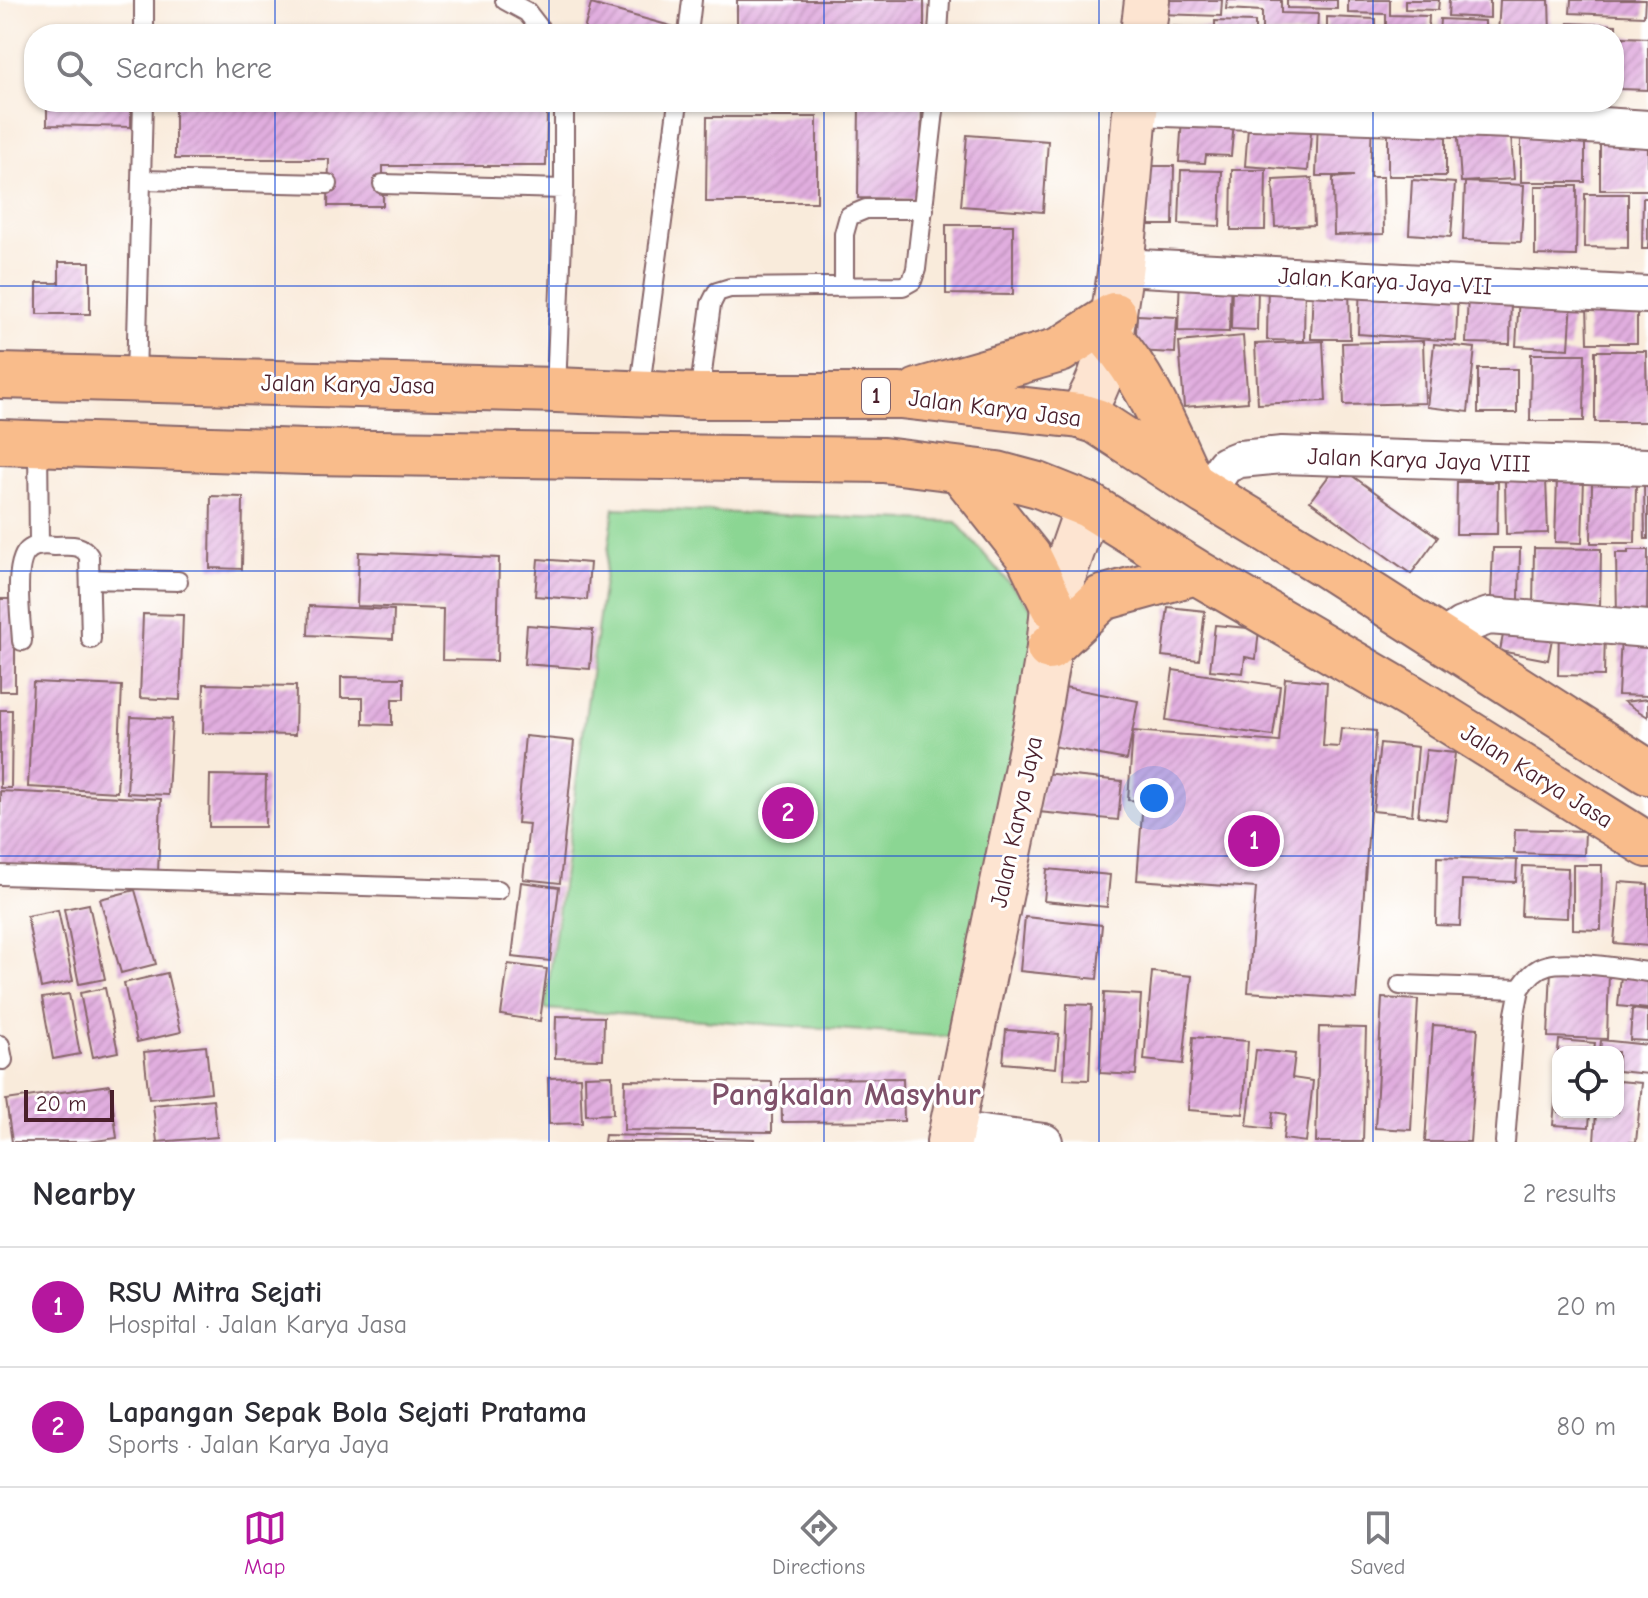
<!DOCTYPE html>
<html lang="en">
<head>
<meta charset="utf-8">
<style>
  :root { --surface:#fff; --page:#f2f2f3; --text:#2b2b33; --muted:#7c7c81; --line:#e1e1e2; --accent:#b5179e }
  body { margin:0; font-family:"Comic Neue",sans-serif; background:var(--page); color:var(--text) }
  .controls { position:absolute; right:24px; bottom:24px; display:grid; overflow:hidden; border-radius:16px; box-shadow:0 2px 6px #0004 }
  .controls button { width:72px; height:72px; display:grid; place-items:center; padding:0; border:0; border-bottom:2px solid var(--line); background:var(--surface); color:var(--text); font:40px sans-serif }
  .scale { position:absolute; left:24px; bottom:20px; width:90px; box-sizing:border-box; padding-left:8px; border:4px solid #4a1f2b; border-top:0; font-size:22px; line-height:28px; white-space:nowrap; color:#4a1f2b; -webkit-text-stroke:6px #fff; paint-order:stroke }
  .you { position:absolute; left:1154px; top:798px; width:28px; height:28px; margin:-20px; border:6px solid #fff; border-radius:50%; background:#1a73e8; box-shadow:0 0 0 12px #1a73e833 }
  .badge { display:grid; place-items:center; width:52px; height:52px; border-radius:50%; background:var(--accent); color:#fff; font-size:26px; font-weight:700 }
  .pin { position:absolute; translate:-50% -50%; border:4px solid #fff; box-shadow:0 2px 8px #0006 }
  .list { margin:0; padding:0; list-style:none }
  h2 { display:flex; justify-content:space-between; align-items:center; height:104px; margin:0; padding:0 32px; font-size:34px }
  h2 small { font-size:26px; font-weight:400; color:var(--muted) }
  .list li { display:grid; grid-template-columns:52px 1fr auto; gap:24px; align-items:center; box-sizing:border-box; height:120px; padding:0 32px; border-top:2px solid var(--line) }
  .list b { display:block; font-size:30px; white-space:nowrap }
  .list p { margin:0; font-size:26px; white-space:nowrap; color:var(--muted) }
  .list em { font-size:26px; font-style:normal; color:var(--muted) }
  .icon { flex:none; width:44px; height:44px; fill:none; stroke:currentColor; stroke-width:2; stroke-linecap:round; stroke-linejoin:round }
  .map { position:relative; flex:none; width:1648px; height:1142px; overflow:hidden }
  .search { position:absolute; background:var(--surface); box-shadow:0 2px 6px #0004; left:24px; right:24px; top:24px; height:88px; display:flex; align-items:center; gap:20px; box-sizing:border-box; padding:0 28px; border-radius:32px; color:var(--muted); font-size:30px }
  .sheet { height:344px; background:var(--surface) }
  nav { display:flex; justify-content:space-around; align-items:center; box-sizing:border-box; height:112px; border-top:2px solid var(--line); background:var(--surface); font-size:22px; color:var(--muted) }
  nav a { display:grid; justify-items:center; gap:4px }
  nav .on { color:var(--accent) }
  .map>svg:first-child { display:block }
</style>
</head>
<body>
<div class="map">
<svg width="1648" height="1142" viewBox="0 0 1648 1142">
  <defs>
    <pattern id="building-hatch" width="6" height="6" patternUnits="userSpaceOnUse" patternTransform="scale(2)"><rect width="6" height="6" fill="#e1aedf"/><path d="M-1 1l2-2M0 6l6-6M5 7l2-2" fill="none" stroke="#c395c0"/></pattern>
  </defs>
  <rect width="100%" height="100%" fill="#fff"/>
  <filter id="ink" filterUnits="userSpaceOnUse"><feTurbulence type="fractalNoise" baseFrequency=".0125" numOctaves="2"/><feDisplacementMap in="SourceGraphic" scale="16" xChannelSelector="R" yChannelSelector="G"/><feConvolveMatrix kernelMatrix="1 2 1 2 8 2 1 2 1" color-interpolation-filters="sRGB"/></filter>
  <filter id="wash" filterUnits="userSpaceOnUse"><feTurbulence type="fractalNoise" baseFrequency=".006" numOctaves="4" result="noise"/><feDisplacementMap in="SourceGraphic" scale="32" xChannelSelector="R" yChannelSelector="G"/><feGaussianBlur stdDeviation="1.8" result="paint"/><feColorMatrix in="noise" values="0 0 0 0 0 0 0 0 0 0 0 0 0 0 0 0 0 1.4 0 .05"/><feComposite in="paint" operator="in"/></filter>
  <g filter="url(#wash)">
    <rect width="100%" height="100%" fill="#f9ebdb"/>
    <path fill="#8bd693" stroke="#6a7a5f" stroke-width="2" d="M614 508 956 522 1039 617 965 1038 545 1009Z"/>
    <g id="blocks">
      <path fill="url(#building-hatch)" d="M737 0H924V34H737Z
        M1160 0H1222L1221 16 1160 14Z
        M1227 0H1281V13L1318 14 1317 34H1262V11L1226 9Z
        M1287 0H1337V9L1287 8Z
        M1348 0H1390V15L1429 16 1428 34H1386V14L1348 13Z
        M1405 0H1439L1438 10 1405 9Z
        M1449 0H1490V18L1448 16Z
        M1500 0H1549L1550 34H1498Z
        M1571 0H1645L1644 16 1570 13Z
        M591 4 678 28 676 34H583Z
        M1327 17 1376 19V34H1327Z
        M1440 19 1485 21V34H1439Z
        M1215 21 1255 22V34H1215Z
        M1568 23 1616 25V34H1567Z
        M1157 26 1212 28V34H1157Z
        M1623 37 1648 38V90L1621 89Z
        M47 102H131V127L47 125Z
        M175 102H245V106L473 107V102H530V110H547L546 166H383V206H328L329 159H175Z
        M859 102H922L920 199 858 198Z
        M1249 114 1312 119 1308 171 1245 166Z
        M707 117H817V202H706Z
        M1182 118 1234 121 1231 156 1206 155 1205 163 1179 162Z
        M1318 119 1372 120 1370 177H1383L1384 234 1334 235 1333 178 1354 176H1316Z
        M1510 121 1514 179 1461 182 1457 124Z
        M1388 128H1446V176H1388Z
        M1521 132H1585V182H1521Z
        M967 135 1048 141 1043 212 961 206Z
        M1600 137H1648V190H1600Z
        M1150 166H1174L1173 225H1149Z
        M1181 170 1222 171 1220 226 1179 224Z
        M1232 170H1266L1265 230H1231Z
        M1312 178 1314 225 1275 227 1273 180Z
        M1412 180 1455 183 1451 237 1409 234Z
        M1465 182 1524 185 1521 242 1463 240Z
        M1535 186H1577L1576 256 1535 255Z
        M1585 194H1628V248L1584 247Z
        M1643 198H1648V249H1642Z
        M946 225H1013V295L946 294Z
        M59 262H90V314H37V283H59Z
        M1180 275 1231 277 1229 332 1178 331Z
        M1268 278H1305L1304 341 1267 340Z
        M1313 283 1349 284 1350 339H1311Z
        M1360 284 1458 289 1456 341 1358 334Z
        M1232 285 1258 286 1257 330 1231 329Z
        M1468 294 1511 295 1510 344 1466 343Z
        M1519 296 1572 299 1569 349 1516 346Z
        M1587 302H1637V343H1588Z
        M1137 315 1177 317 1175 353 1135 351Z
        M1243 336 1248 402 1184 407 1179 342Z
        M1323 341 1326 401 1258 404 1255 344Z
        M1423 341 1425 403 1344 405 1342 343Z
        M1434 344 1475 348 1468 412 1427 407Z
        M1595 351H1646L1647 422H1595Z
        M1531 354H1585L1584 421H1530Z
        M1478 369H1517V413H1478Z
        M1337 465 1438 537 1411 574 1310 501Z
        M1557 478H1584L1582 543 1555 542Z
        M1546 479 1548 533 1506 534 1505 480Z
        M1457 482H1498L1497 534H1456Z
        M1592 483H1636L1635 543H1591Z
        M1644 485H1648V539H1645Z
        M211 496 243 497 242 569 210 568Z
        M1493 548H1520L1519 600H1491Z
        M1534 548 1601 549 1600 609 1533 608Z
        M1628 550H1648L1647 618H1617L1616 553H1628Z
        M359 552 499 558 497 661 442 660 443 609 357 606Z
        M538 559 590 563 587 600 535 596Z
        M0 599H15V691H0Z
        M309 606 394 610 393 639 308 635Z
        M1168 607 1205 611 1199 660 1162 656Z
        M143 614 183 615 180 700 140 698Z
        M1506 619 1554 628 1548 660 1500 651Z
        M527 625 593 630 590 669 524 664Z
        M1215 625 1259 629 1256 659 1245 657 1243 673 1210 670Z
        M1559 630H1605L1604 676 1558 675Z
        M1621 637 1648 638V696L1618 695Z
        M1173 670 1280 686 1273 736 1166 720Z
        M341 677 404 678V699H392V725L363 724V698H341Z
        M1285 678 1327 682 1323 746 1339 747 1341 728 1376 731 1356 999 1248 992 1256 888 1137 880 1143 801 1128 800 1133 731 1279 742Z
        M33 682 122 686 117 792 28 787Z
        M204 684 296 686 295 735 203 733Z
        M1059 686 1138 701 1127 760 1047 745Z
        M1648 699V717L1624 702Z
        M0 710H12L11 788H0Z
        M131 717 172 719 168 795 127 793Z
        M525 736 574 741 560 883 523 879 529 824 517 823Z
        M1380 743 1418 747 1412 815 1373 811Z
        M1426 750 1455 753 1447 820 1418 816Z
        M1043 773 1122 781 1118 820 1039 812Z
        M210 775 266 776 265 827H209Z
        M0 791 161 799 158 873 0 866Z
        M1515 829 1585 831 1584 855 1514 853Z
        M1437 857 1517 860 1516 882 1462 880 1460 926 1436 925Z
        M1573 865H1602L1601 930 1573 929Z
        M1523 866 1568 868 1567 918 1521 916Z
        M1047 869 1110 875 1107 907 1044 901Z
        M521 882 559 887 550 961 512 957Z
        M1619 882 1648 884V946L1614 943Z
        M135 890 156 964 121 973 100 899Z
        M89 904 105 979 79 984 64 909Z
        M58 910 73 981 41 988 27 916Z
        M1025 917 1102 925 1097 979 1020 971Z
        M508 964 547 969 540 1021 501 1015Z
        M1551 969 1609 971 1607 1039 1548 1037Z
        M1152 972 1192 976 1183 1064 1144 1060Z
        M167 973 181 1032 137 1042 124 983Z
        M1621 976 1648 978V1009L1618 1006Z
        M105 988 118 1052 93 1057 80 993Z
        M1104 993 1141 995 1136 1075 1100 1073Z
        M69 994 80 1054 53 1059 42 998Z
        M1382 998 1418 1000 1411 1130 1375 1128Z
        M1067 1004 1092 1005 1089 1080 1064 1079Z
        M1632 1009 1648 1011V1041L1630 1040Z
        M556 1016 604 1017 603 1059 555 1058Z
        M1433 1025 1478 1028 1470 1142H1425Z
        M1319 1027 1366 1028 1363 1142H1316Z
        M1006 1030 1059 1034 1056 1068 1003 1063Z
        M1193 1037 1248 1041 1243 1114 1188 1110Z
        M1559 1040 1595 1043 1594 1052H1558Z
        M1601 1040 1648 1045V1074L1618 1071V1052H1600Z
        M206 1046 211 1092 149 1099 144 1052Z
        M1256 1050 1295 1054 1292 1078 1313 1081 1306 1142 1283 1139 1286 1114 1273 1112 1271 1129 1247 1126Z
        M612 1075 613 1114 586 1115 585 1076Z
        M580 1077 582 1123 549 1124 548 1078Z
        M903 1078 904 1121 782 1122 781 1079Z
        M625 1080 772 1082V1132L624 1130Z
        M1618 1081 1642 1083 1636 1142H1594L1596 1112H1618Z
        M110 1085 117 1138 88 1142H12L6 1100Z
        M1556 1091H1558V1112H1590L1589 1127 1553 1125Z
        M213 1099 217 1137 157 1142 153 1105Z
        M605 1135 754 1139V1142H604Z"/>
    </g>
  </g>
  <g filter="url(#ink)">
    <use href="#blocks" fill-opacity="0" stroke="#876669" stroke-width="2"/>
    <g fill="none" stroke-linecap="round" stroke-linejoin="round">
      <defs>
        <path id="service" d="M144 0V34
          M505 0 527 12 544 34
          M688 34 692 0
          M938 34 940 0
          M141 180 328 184
          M383 184 564 189
          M844 287V234L849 216 866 209H924
          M136 379 143 102
          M556 390 564 189V102
          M639 394 678 102
          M699 396 711 304 717 292 730 288 903 286 912 281 916 269 935 102
          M38 444 39 545
          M90 579 178 581
          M22 641C21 620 12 560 30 549 37 544 47 545 55 546 69 546 81 543 89 556L91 639
          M0 875 498 890
          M1400 985 1520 989 1515 1014 1505 1142
          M1520 989C1527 978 1535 968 1548 965 1568 959 1625 969 1648 972
          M0 1045 3 1060"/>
        <path id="minor" d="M1135 107 1512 120 1648 129
          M1122 267 1648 295
          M1206 493 1225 465 1240 459 1282 455 1648 467
          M1439 641 1461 626 1489 616 1648 629
          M952 1130 1044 1142"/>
        <path id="secondary" d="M1143 34 1147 0
          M1080 416C1107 374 1109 347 1116 299 1127 234 1129 168 1136 102
          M949 1142 1036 724 1049 648 1053 606 1088 505"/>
        <path id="trunk" d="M1112 340C1148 381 1168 434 1191 482
          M0 376 556 390 699 396H900L1080 416 1096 421 1206 493 1327 566 1648 772
          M918 391 1060 350 1114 315
          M0 442 306 452 883 460 997 474 1038 485 1088 505 1196 572 1411 697 1648 845
          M960 470 1029 557 1053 606
          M1049 648 1102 598 1196 572"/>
      </defs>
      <use href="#service" stroke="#876669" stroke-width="22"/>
      <use href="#minor" stroke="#876669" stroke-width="40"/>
      <use href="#secondary" stroke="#876669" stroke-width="48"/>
      <use href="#trunk" stroke="#876669" stroke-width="48"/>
      <use href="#service" stroke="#fff" stroke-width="18"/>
      <use href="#minor" stroke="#fff" stroke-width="36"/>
      <use href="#secondary" stroke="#fde4d1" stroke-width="44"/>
      <use href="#trunk" stroke="#f9bc8b" stroke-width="44"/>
    </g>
  </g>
  <path fill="none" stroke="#1d4ed8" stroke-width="2" stroke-opacity="0.55" d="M275 0V34M549 0V34M824 0V34M1099 0V34M1373 0V34M275 102V1142M549 102V1142M824 102V1142M1099 102V1142M1373 102V1142M0 286H1648M0 571H1648M0 856H1648"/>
  <g text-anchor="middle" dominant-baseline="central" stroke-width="6" stroke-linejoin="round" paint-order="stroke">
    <rect fill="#fff" stroke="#80626b" stroke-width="2" x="862" y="378" width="28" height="36" rx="6"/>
    <g font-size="22" font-weight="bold" fill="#4a1f2b">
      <text x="876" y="396">1</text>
    </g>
    <g font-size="24" fill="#4a1f2b" stroke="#fff">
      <text transform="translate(1385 281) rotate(3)">Jalan Karya Jaya VII</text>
      <text transform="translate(348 384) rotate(1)">Jalan Karya Jasa</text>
      <text transform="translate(995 408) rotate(7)">Jalan Karya Jasa</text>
      <text transform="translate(1419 460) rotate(2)">Jalan Karya Jaya VIII</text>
      <text transform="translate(1537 776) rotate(32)">Jalan Karya Jasa</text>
      <text transform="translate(1016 822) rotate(-78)">Jalan Karya Jaya</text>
    </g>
    <g font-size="32" font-weight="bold" fill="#7f516a" stroke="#fff">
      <text x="846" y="1094">Pangkalan Masyhur</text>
    </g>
  </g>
</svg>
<div class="controls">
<button><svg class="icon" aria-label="locate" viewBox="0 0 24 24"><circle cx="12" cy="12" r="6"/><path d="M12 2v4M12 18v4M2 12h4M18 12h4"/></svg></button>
</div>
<div class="scale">20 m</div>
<div class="you"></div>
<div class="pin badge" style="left:1254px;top:841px">1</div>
<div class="pin badge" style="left:788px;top:813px">2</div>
<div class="search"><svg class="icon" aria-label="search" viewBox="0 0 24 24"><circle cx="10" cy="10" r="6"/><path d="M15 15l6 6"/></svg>Search here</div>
</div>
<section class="sheet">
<h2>Nearby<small>2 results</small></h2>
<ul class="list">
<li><span class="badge">1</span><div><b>RSU Mitra Sejati</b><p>Hospital · Jalan Karya Jasa</p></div><em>20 m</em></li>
<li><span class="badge">2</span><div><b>Lapangan Sepak Bola Sejati Pratama</b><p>Sports · Jalan Karya Jaya</p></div><em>80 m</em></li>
</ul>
</section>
<nav>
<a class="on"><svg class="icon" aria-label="map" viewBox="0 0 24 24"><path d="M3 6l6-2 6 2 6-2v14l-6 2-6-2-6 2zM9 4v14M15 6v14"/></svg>Map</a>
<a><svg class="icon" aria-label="directions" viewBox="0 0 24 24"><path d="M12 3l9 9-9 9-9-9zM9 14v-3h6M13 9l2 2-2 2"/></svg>Directions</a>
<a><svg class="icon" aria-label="saved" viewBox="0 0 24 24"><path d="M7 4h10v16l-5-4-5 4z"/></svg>Saved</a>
</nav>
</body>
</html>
